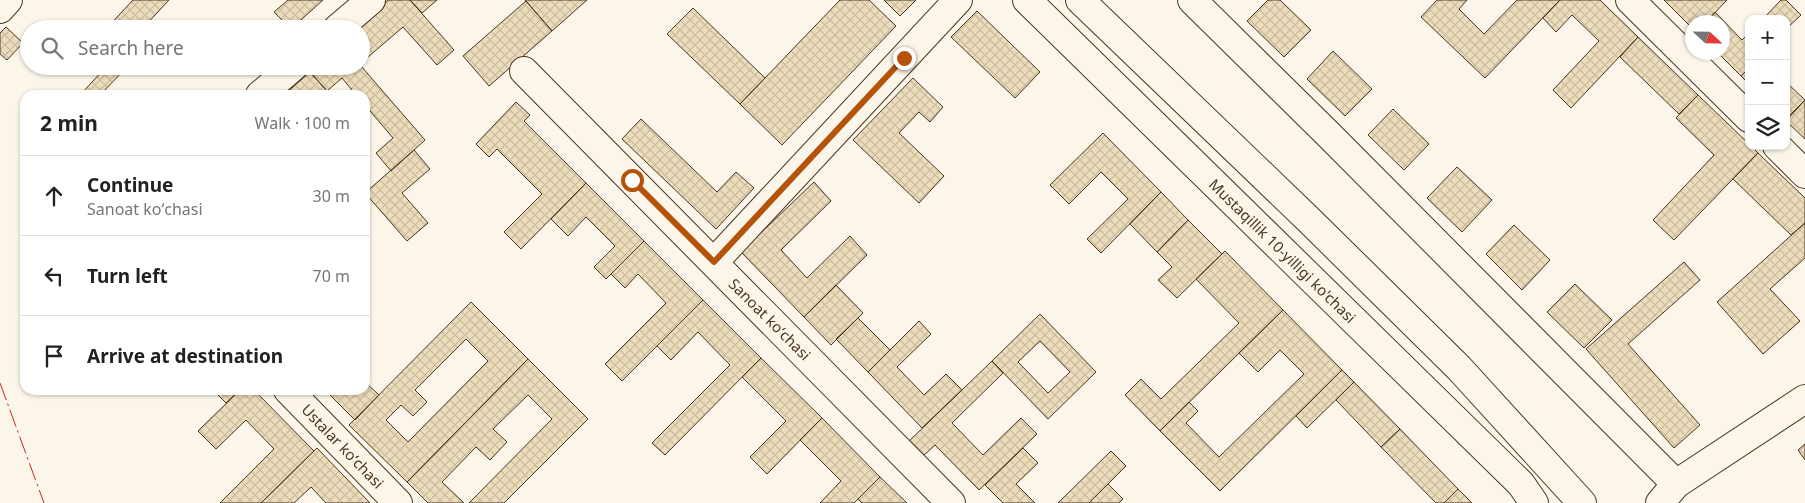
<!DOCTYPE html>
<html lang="en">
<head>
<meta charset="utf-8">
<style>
  :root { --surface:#fff; --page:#f2f2f2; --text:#222; --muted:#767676; --line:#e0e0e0 }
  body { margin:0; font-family:"Noto Sans",sans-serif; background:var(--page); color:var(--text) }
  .controls { position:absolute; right:15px; top:15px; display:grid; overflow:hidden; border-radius:10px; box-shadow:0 1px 4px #0004 }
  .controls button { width:45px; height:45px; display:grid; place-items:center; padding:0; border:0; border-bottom:1px solid var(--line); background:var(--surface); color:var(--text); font:25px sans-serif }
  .compass { position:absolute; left:1685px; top:15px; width:45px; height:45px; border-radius:50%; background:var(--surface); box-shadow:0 1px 4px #0004; rotate:112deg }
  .stop { position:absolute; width:15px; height:15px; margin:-11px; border:4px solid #b45309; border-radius:50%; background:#fff }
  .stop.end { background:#b45309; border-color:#fff; box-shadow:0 1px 5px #0008 }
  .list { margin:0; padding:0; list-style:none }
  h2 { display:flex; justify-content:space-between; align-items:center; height:65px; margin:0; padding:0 20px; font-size:21px }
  h2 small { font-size:16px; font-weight:400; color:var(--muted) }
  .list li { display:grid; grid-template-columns:32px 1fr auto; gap:15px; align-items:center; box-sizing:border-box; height:80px; padding:0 20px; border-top:1px solid var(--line) }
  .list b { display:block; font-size:19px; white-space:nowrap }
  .list p { margin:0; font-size:16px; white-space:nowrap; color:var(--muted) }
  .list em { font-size:16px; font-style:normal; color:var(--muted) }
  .icon { flex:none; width:28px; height:28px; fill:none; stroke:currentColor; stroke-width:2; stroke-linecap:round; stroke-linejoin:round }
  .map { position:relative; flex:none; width:1805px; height:503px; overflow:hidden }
  .search { position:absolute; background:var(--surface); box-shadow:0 1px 4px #0004; left:20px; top:20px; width:350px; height:55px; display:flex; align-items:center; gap:12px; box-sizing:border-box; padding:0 18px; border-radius:28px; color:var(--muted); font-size:19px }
  .panel { position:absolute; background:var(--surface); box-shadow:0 1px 4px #0004; left:20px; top:90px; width:350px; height:305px; border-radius:15px }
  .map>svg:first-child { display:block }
</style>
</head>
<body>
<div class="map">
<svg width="1805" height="503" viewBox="0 0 1805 503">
  <defs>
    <pattern id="building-cross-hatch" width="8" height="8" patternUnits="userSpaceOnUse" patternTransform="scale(1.25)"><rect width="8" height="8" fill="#ecdcbc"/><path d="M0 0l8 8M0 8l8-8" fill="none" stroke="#ccbda1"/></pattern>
  </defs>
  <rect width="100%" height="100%" fill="#fbf6e9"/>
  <path fill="url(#building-cross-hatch)" stroke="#4a3520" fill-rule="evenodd" d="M133 0H169L142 29H106Z
    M288 0H323L291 29 274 12Z
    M388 0H410L454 50 437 65 403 27 361 63V29H356Z
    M410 0H437L422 13Z
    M525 0H587L552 31Z
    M840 0H869L896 26 782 145 740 104Z
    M884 0H916L900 16Z
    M1268 0H1280L1311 30 1284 57 1247 21Z
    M1437 0H1467L1459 9 1484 34 1517 0H1560L1485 78 1421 17Z
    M1560 0H1600L1638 37 1571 108 1553 90 1599 41 1572 15 1556 32 1543 18Z
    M1664 0H1727L1706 22H1692V28Z
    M1781 0H1786L1801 15 1786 29V19H1763Z
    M526 1 552 31 489 86 463 56Z
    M693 8 765 78 740 104 667 34Z
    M977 11 1040 72 1015 98 951 37Z
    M1715 12 1742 40 1749 33V68L1741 76 1717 52H1722V22H1706Z
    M6 27 23 43 7 60 0 54V33Z
    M1638 37 1698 95 1679 114 1620 57Z
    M1333 51 1372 89 1345 116 1307 79Z
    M107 66H128L100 95H80Z
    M317 66H361L425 140 391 171 376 153 393 138 365 105V95H356L342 78 327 91 310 72Z
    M1749 68V84L1741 76Z
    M310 72 327 91 323 95H284Z
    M913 78 943 107 930 122 919 112 899 133 944 176 919 203 853 140Z
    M1786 82 1805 100 1786 119Z
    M1698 95 1749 144V146H1751L1758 153 1674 240 1653 220 1714 155 1676 118Z
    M1805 100V139L1786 121Z
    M516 102 530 115 524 121 586 183 521 249 504 232 542 194 497 149 489 157 476 144Z
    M1393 109 1429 144 1404 170 1368 135Z
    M641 119 717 192 736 172 754 188 716 229 622 139Z
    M1103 133 1161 192 1101 253 1087 239 1128 199 1101 172 1069 204 1050 185Z
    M414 150 430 169 402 193 428 223 407 241 365 193Z
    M1758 153 1805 198V223L1791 235 1733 179Z
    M1457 167 1492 200 1462 232 1427 198Z
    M814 182 831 201 781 250 807 278 850 236 867 255 804 317 741 252Z
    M586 183 644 241 606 279 594 267 615 246 586 217 568 236 551 219Z
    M1161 192 1188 220 1157 252 1130 224Z
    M1188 220 1222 254 1177 298 1158 280 1172 267 1157 252Z
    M1805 223V258L1770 289 1800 321 1763 354 1717 302Z
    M1514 225 1550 260 1522 290 1486 254Z
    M644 241 703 300 622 381 605 364 666 303 638 274 625 288 611 274Z
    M1225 251 1283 310 1160 431 1125 395 1141 379 1161 399 1239 323 1196 279Z
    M1684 262 1700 280 1628 344 1700 425 1674 448 1586 349Z
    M1575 284 1612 320 1584 348 1547 312Z
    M836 285 863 313 831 345 804 317Z
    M703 300 761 358 665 455 652 443 730 365 698 332 671 360 657 346Z
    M471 302 528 359 407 482 349 425ZM466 339 488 361 408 442 386 420 401 405 413 416 427 402 415 390Z
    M1283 310 1342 370 1220 491 1160 431 1189 402 1198 411 1186 423 1219 457 1304 374 1280 350 1258 372 1239 353Z
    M1040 314 1096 372 1048 419 992 361ZM1040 341 1070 372 1048 393 1018 362Z
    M858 318 890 350 868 372 836 339Z
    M919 321 931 334 897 367 924 395 946 374 962 390 922 428 868 372Z
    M761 358 822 418 767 474 750 457 786 421 742 377Z
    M528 359 588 419 504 503H469L552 419 528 395 493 429 507 442 490 460 476 447 442 482 464 503H428L407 482Z
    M992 361 1003 373 952 423 983 455 1021 418 1037 434 979 490 935 445 920 459 906 444Z
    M1342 370 1354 382 1307 428 1296 416Z
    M365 382 379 395 355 420 325 390H365Z
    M1354 382 1400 429 1381 447 1336 400Z
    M213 390H240L226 403Z
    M240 390H254L314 451 261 503H220L274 449 246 420 216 449 198 431Z
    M822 418 880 477 854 503H820L841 481 800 440Z
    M1400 429 1458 489 1444 503H1436L1381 447Z
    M1805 444V460L1798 450Z
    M317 448 370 503H326L311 487 294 503H261Z
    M1023 448 1038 463 1016 484 1035 503H1003L985 485Z
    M1111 451 1126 466 1089 503H1058Z
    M880 477 907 503H862L858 499Z
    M1108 484 1123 499 1119 503H1089Z
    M1458 489 1472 503H1444Z"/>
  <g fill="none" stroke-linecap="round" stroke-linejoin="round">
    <defs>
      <path id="minor" d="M1192 0 1329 135 1676 484 1660 503
        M1630 0 1749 118
        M0 9 8 0
        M337 29 371 0
        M524 71 951 503
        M260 95 294 66
        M1777 146 1805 174
        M714 262 958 0
        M288 390 398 503
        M1676 484 1805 399"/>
      <g id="major">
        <path id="s1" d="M1027 0 1521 484 1534 503"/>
        <path d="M1080 0 1309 220 1459 368 1582 503"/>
      </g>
    </defs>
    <use href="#minor" stroke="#4a3520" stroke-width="30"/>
    <use href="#major" stroke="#4a3520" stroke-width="30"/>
    <use href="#minor" stroke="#fbf6e9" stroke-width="28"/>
    <use href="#major" stroke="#fbf6e9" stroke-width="28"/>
    <path stroke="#c62828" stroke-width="1" stroke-dasharray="18 4 2.5 4" stroke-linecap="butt" d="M0 383 44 503"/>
  </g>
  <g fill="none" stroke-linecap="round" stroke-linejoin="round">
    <path stroke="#b45309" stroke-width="6" d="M632 180 714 262 904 58"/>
  </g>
  <g text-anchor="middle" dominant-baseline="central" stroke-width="4" stroke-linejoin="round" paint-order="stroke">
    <g font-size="15" fill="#4a3520" stroke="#fbf6e9">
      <text stroke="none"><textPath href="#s1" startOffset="358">Mustaqillik 10-yilligi ko'chasi</textPath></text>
      <text transform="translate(770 319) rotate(45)">Sanoat koʻchasi</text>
      <text transform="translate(343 446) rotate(46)">Ustalar koʻchasi</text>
    </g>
  </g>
</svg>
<div class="controls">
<button>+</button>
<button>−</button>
<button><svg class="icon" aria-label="layers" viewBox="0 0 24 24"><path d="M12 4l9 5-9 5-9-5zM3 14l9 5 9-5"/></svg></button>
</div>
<svg class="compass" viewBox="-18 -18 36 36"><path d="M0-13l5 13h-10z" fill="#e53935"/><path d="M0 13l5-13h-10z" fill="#767676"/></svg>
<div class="stop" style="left:632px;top:180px"></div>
<div class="stop end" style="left:904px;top:58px"></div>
<div class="search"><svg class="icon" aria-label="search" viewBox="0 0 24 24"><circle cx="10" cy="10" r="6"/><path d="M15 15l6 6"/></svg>Search here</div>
<section class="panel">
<h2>2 min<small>Walk · 100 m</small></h2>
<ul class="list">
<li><svg class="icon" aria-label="ahead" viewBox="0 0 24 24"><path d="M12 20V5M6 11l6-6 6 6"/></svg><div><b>Continue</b><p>Sanoat koʻchasi</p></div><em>30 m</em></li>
<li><svg class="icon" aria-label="left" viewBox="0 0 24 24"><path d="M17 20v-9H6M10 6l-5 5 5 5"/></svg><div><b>Turn left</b></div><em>70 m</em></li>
<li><svg class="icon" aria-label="arrive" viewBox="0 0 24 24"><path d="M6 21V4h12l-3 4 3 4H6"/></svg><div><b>Arrive at destination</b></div></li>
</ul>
</section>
</div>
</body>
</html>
